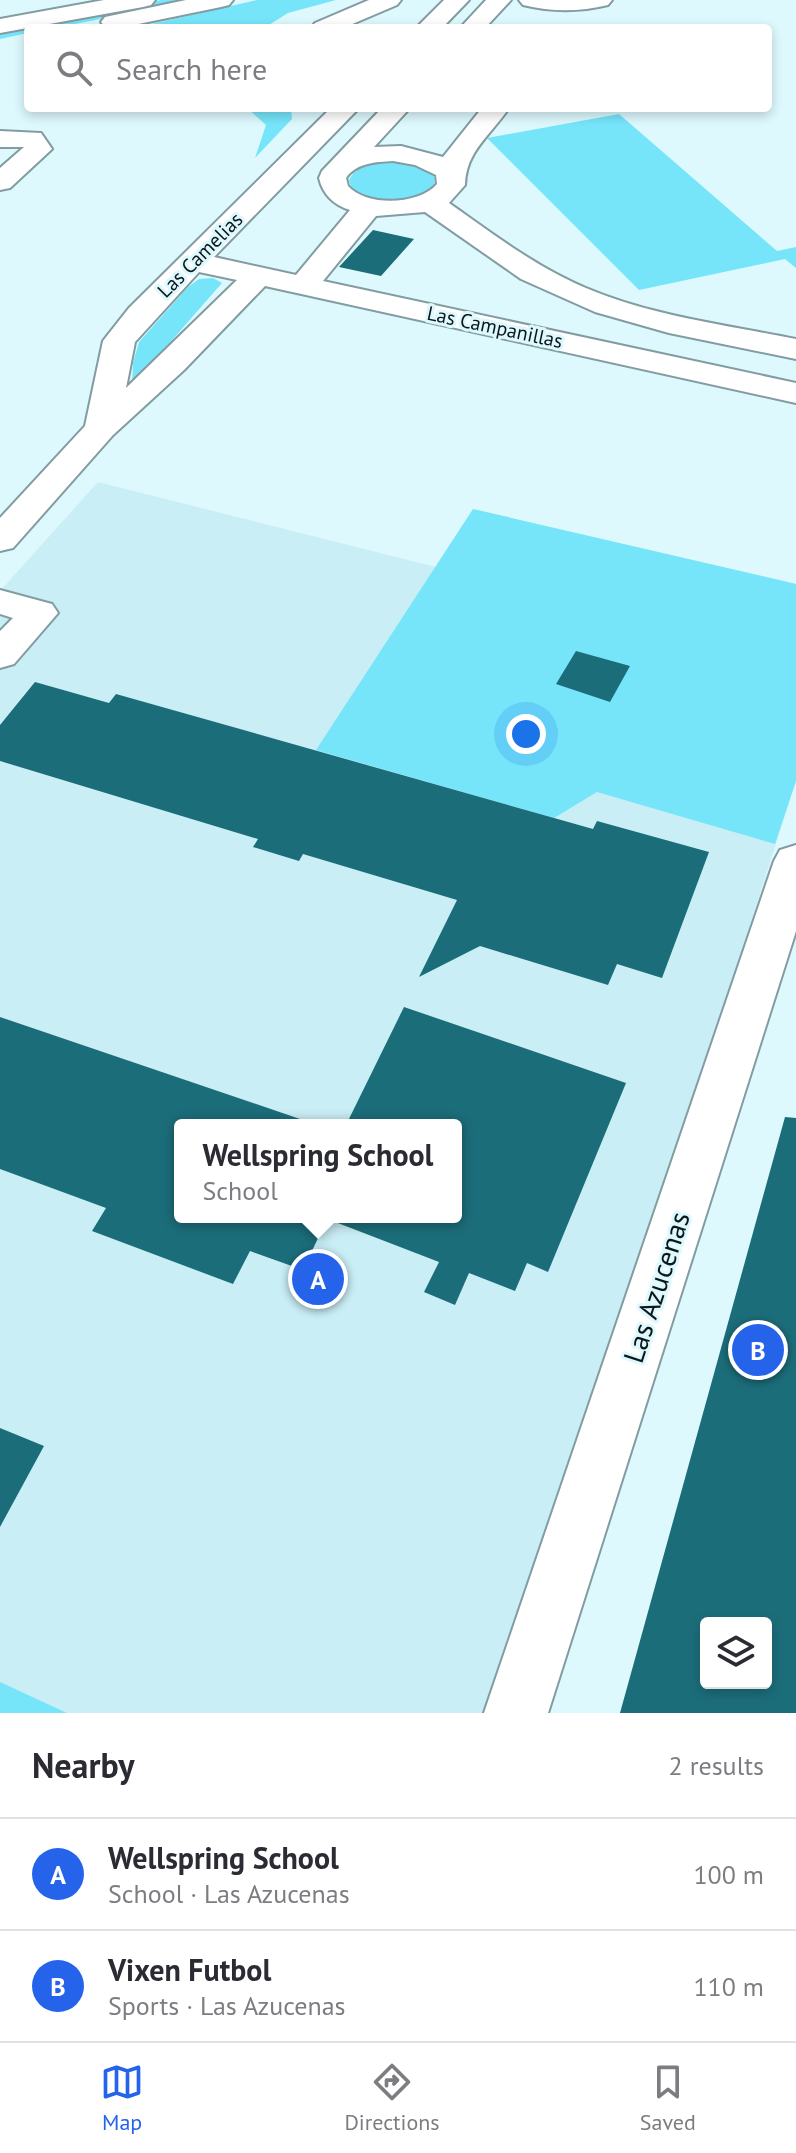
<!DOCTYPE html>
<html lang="en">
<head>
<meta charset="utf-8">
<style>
  :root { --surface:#fff; --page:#f2f2f3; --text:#2b2b33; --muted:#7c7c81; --line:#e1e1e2; --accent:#2563eb }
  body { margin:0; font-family:"PT Sans",sans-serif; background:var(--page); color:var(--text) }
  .controls { position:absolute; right:24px; bottom:24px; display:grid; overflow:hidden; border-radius:8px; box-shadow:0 4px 12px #0003 }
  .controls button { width:72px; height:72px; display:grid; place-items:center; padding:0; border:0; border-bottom:2px solid var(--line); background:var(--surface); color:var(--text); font:40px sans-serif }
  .you { position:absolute; left:526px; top:734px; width:28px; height:28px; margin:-20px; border:6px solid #fff; border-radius:50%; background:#1a73e8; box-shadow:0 0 0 12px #1a73e833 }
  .badge { display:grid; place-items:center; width:52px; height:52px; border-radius:50%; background:var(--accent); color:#fff; font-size:26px; font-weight:700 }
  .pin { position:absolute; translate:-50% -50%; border:4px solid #fff; box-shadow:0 2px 8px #0006 }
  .popup { position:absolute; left:174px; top:1119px; width:288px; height:104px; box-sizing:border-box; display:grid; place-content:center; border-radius:8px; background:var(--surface); filter:drop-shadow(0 2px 6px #0005); font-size:26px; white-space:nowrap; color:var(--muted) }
  .popup b { font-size:30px; color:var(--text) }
  .popup::after { content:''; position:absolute; left:50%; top:100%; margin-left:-16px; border:16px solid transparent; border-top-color:var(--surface) }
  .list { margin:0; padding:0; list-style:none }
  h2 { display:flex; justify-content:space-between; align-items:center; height:104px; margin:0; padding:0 32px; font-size:34px }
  h2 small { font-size:26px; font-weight:400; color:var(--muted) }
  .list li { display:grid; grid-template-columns:52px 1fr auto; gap:24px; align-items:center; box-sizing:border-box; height:112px; padding:0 32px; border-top:2px solid var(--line) }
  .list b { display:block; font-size:30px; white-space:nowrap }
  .list p { margin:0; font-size:26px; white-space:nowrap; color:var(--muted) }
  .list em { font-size:26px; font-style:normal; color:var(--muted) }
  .icon { flex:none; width:44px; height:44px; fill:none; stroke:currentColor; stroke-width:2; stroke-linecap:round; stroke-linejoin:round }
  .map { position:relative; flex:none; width:796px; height:1713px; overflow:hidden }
  .search { position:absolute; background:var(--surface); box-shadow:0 4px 12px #0003; left:24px; right:24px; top:24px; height:88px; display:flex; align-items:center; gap:20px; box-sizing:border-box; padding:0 28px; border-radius:8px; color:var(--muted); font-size:30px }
  .sheet { height:328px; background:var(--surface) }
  nav { display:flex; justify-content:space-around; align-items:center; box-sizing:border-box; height:112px; border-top:2px solid var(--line); background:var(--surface); font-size:22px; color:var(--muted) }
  nav a { display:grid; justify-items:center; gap:4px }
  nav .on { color:var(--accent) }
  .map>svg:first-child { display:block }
</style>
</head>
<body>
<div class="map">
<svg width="796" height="1713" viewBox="0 0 796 1713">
  <rect width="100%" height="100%" fill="#ddf9fe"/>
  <path fill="#c9eef5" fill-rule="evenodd" d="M98 482 436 567 473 509 796 584V781L498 1713H0V591ZM180 1125H456V1217H180Z"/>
  <path fill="#76e5fa" d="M161 0H198L55 28H28V33L0 39V31Z
    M257 0H336L288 13 264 28H134Z
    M247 108H291L292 119 255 158 266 125Z
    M619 114 777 251 796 247V268L785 259 639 290 487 138Z
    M387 161 416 164 434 174 435 187C411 204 375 208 351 187L349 180C357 165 372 163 387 161Z
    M213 278 222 283 132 386 133 363 139 342 188 287 199 279Z
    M473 509 796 584V781L775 844 597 792 554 818 316 750Z
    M0 1682 67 1713H0Z"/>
  <path fill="#1c6d7a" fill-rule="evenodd" d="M373 230 414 239 381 276 339 267Z
    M576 651 630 666 610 702 556 684Z
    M35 682 109 703 116 694 593 829 597 821 709 852 662 978 617 964 608 985 480 946 419 977 457 900 303 854 299 861 253 847 258 839 0 761V725Z
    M404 1007 626 1083 548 1272 527 1263 515 1291 469 1273 455 1305 424 1292 439 1262 330 1220 331 1217H456V1125H346Z
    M0 1017 300 1119 299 1125H180V1217H328L303 1270 250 1251 233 1284 92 1231 106 1208 0 1169Z
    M785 1117 796 1118V1713H620ZM706 1623H766V1683H706Z
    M0 1428 44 1446 0 1527Z"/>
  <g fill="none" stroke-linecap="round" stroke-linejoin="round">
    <defs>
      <path id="minor" d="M104 0H155L151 5 143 7 0 33V19Z
        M186 0H233L229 5 221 7 119 28 105 27 101 22 105 17Z
        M369 0H401L397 5 343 28H311L315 23Z
        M444 0H469L442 28H416Z
        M486 0H511L485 28H460Z
        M519 0H612L608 5C579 12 552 12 523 5Z
        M331 108H359L214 257 296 275 350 210C334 205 323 195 319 178L322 171 382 108H410L374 147 401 146 443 157 482 108H509C490 136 466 151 465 185L449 203C493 234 536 267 586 288 652 316 726 325 796 339V359L669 333 595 312 521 279 425 212 376 216 323 281 796 383V403L265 286 184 370 113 435 13 548 0 551V518L85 426 103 341 129 308ZM393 161 415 165 436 175 437 184C419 205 367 207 348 186L346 178C356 163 376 162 393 161ZM199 272 237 280 126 388 135 342Z
        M0 131 41 133 52 149 10 188 0 190V168L24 147H0Z
        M0 590 52 604 58 613 14 664 0 668V631L13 618 0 614Z
        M796 845V931L548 1713H484L774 861 780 850Z"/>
    </defs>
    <use href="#minor" stroke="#829ca1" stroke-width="4"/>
    <use href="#minor" fill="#fff" fill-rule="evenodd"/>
  </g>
  <g text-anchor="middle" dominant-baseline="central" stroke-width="6" stroke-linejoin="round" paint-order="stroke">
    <g font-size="20" fill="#0d1719" stroke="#ddf9fe">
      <text transform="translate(200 255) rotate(-45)">Las Camelias</text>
      <text transform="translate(495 327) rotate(12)">Las Campanillas</text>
    </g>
    <g font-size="28" fill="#0d1719" stroke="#ddf9fe">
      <text transform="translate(656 1287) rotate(-72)">Las Azucenas</text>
    </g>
  </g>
</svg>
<div class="controls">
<button><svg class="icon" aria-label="layers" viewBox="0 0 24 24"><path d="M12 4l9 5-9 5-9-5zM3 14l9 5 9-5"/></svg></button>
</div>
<div class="you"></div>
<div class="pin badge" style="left:318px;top:1279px">A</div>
<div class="popup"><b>Wellspring School</b>School</div>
<div class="pin badge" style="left:758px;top:1350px">B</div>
<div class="search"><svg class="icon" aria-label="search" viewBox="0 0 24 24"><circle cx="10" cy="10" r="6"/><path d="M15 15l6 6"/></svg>Search here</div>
</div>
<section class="sheet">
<h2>Nearby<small>2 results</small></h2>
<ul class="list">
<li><span class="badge">A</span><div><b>Wellspring School</b><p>School · Las Azucenas</p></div><em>100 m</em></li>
<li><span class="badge">B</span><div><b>Vixen Futbol</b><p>Sports · Las Azucenas</p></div><em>110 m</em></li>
</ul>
</section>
<nav>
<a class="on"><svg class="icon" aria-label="map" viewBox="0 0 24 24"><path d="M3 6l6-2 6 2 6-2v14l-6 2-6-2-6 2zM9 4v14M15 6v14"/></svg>Map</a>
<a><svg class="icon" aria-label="directions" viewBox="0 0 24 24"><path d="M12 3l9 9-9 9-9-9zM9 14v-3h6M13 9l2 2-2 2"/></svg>Directions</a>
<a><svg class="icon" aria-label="saved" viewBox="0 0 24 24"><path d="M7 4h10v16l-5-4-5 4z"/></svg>Saved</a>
</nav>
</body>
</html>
